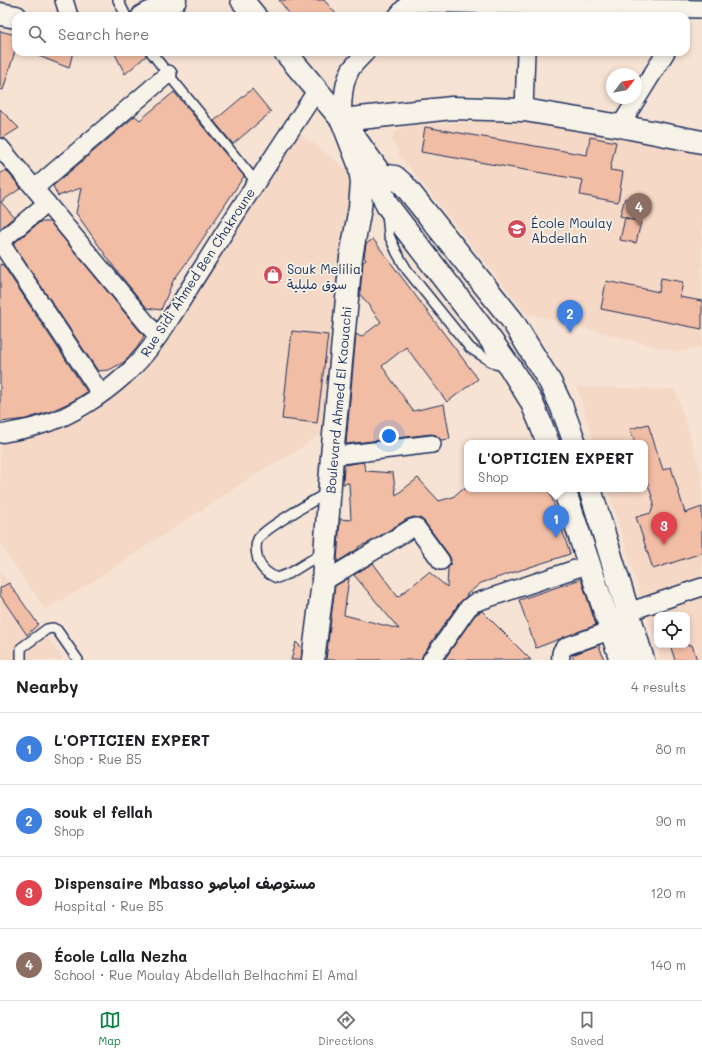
<!DOCTYPE html>
<html lang="en">
<head>
<meta charset="utf-8">
<style>
  :root { --surface:#fff; --page:#f2f2f2; --text:#202124; --muted:#757577; --line:#e0e0e0; --accent:#0b8043 }
  body { margin:0; font-family:Mali,"Playpen Sans Arabic",sans-serif; background:var(--page); color:var(--text) }
  .controls { position:absolute; right:12px; bottom:12px; display:grid; overflow:hidden; border-radius:8px; box-shadow:0 2px 6px #0003 }
  .controls button { width:36px; height:36px; display:grid; place-items:center; padding:0; border:0; border-bottom:1px solid var(--line); background:var(--surface); color:var(--text); font:20px sans-serif }
  .compass { position:absolute; left:606px; top:68px; width:36px; height:36px; border-radius:50%; background:var(--surface); box-shadow:0 2px 6px #0003; rotate:59deg }
  .you { position:absolute; left:389px; top:436px; width:14px; height:14px; margin:-10px; border:3px solid #fff; border-radius:50%; background:#1a73e8; box-shadow:0 0 0 6px #1a73e833 }
  .badge { display:grid; place-items:center; width:26px; height:26px; border-radius:50%; background:var(--accent); color:#fff; font-size:13px; font-weight:700 }
  .pin { position:absolute; translate:-50% -33px; filter:drop-shadow(0 1px 2px #0008) }
  .pin::after { content:''; position:absolute; top:21px; width:14px; height:12px; background:inherit; clip-path:polygon(0 0,100% 0,50% 100%) }
  .popup { position:absolute; left:464px; top:440px; width:184px; height:52px; box-sizing:border-box; display:grid; place-content:center; border-radius:8px; background:var(--surface); filter:drop-shadow(0 1px 3px #0005); font-size:13px; white-space:nowrap; color:var(--muted) }
  .popup b { font-size:15px; color:var(--text) }
  .popup::after { content:''; position:absolute; left:50%; top:100%; margin-left:-8px; border:8px solid transparent; border-top-color:var(--surface) }
  .list { margin:0; padding:0; list-style:none }
  h2 { display:flex; justify-content:space-between; align-items:center; height:52px; margin:0; padding:0 16px; font-size:17px }
  h2 small { font-size:13px; font-weight:400; color:var(--muted) }
  .list li { display:grid; grid-template-columns:26px 1fr auto; gap:12px; align-items:center; box-sizing:border-box; height:72px; padding:0 16px; border-top:1px solid var(--line) }
  .list b { display:block; font-size:15px; white-space:nowrap }
  .list p { margin:0; font-size:13px; white-space:nowrap; color:var(--muted) }
  .list em { font-size:13px; font-style:normal; color:var(--muted) }
  .icon { flex:none; width:22px; height:22px; fill:none; stroke:currentColor; stroke-width:2; stroke-linecap:round; stroke-linejoin:round }
  .map { position:relative; flex:none; width:702px; height:660px; overflow:hidden }
  .search { position:absolute; background:var(--surface); box-shadow:0 2px 6px #0003; left:12px; right:12px; top:12px; height:44px; display:flex; align-items:center; gap:10px; box-sizing:border-box; padding:0 14px; border-radius:12px; color:var(--muted); font-size:15px }
  .sheet { height:340px; background:var(--surface) }
  nav { display:flex; justify-content:space-around; align-items:center; box-sizing:border-box; height:56px; border-top:1px solid var(--line); background:var(--surface); font-size:11px; color:var(--muted) }
  nav a { display:grid; justify-items:center; gap:2px }
  nav .on { color:var(--accent) }
  .map>svg:first-child { display:block }
</style>
</head>
<body>
<div class="map">
<svg width="702" height="660" viewBox="0 0 702 660">
  <rect width="100%" height="100%" fill="#f6e3d4"/>
  <filter id="ink" filterUnits="userSpaceOnUse"><feTurbulence type="fractalNoise" baseFrequency=".025" numOctaves="2"/><feDisplacementMap in="SourceGraphic" scale="8" xChannelSelector="R" yChannelSelector="G"/><feConvolveMatrix kernelMatrix="1 2 1 2 8 2 1 2 1" color-interpolation-filters="sRGB"/></filter>
  <g filter="url(#ink)">
    <path fill="#f5d8c6" fill-rule="evenodd" d="M506 119 598 130 702 151V347L678 352 526 313 401 157 392 141 394 133 403 127Z
      M298 132 351 172 325 430 292 454 262 470 78 591 45 609 0 544V445L65 427 140 378Z
      M577 387 675 389 702 474V660H661L608 489H645V443H594ZM657 615H687V645H657Z
      M0 571 38 624 63 660H0Z"/>
    <path fill="#f2bda5" stroke="#1b2f5e" d="M279 0H324L338 16H291Z
      M0 31 16 35V48L3 90 0 89Z
      M31 52H73L69 68 31 53Z
      M114 52H145L146 56 125 74Z
      M252 89 271 112 233 144 214 121Z
      M174 92 244 176 192 255 173 281 161 310 147 308 116 270 76 213 81 188 58 196 53 186 135 116 140 120Z
      M0 109 19 128 3 138 0 137Z
      M425 127 587 155 590 137 616 142 610 170 623 172 618 202 580 195 583 180 421 152Z
      M6 170 21 188 1 202 14 217 1 228 0 226V174Z
      M625 198 639 202 635 220 620 216Z
      M625 218 641 222 636 243 620 240Z
      M40 222H50L144 336 137 348 124 362 109 370 98 371 13 244Z
      M373 239 478 379 447 402 406 347 382 366 413 411 444 404 450 439 441 440 436 435 431 434 346 444 356 334 361 337 381 322 360 294 363 262 366 260 364 257 366 244Z
      M0 264 3 265 87 392 71 402 51 411 26 419 0 422Z
      M661 278 683 282 680 297 702 301V329L601 309 606 281 659 292Z
      M292 331 328 335 317 423 282 419Z
      M648 424 663 470 671 467 685 513 702 507V553L653 569 636 517 651 513 654 503 645 475V443H635L630 429Z
      M363 462 366 471 393 473 396 495 418 478 439 501 453 497 462 489H549L570 554 481 583 466 595 467 596 460 602 423 654 421 660H326L335 586 349 578 344 615 399 629 354 575 373 563 398 597 429 572 447 587 448 568 450 565 451 560 449 555 424 521 419 518 414 517 407 519 370 542 358 547 359 548 337 562 340 519 351 520 349 483 343 484 344 465Z
      M581 579 596 625 536 648 519 600Z
      M9 583 38 624 27 635 0 595V588Z
      M482 611 531 660H444L475 615Z
      M296 642 302 648 301 660H291Z
      M599 645 604 660H574L572 655Z
      M670 645H692L697 660H675Z"/>
    <g fill="none" stroke-linecap="round" stroke-linejoin="round">
      <defs>
        <path id="service" d="M118 0 126 16
          M151 52 168 74 256 182
          M387 213 389 235 397 253 407 270 470 348 495 364 506 366
          M324 552 290 573 277 578C268 574 262 570 258 560 256 553 255 545 258 539 264 528 314 501 328 492
          M21 660V648L47 629 53 628 57 630 78 660"/>
        <path id="minor" d="M64 0 69 16
          M408 3 702 9
          M397 16 411 0
          M524 110 526 52
          M342 120C343 103 342 85 351 69 355 63 361 58 366 52
          M620 126 666 52
          M0 147 158 337
          M35 188 168 74
          M0 242 101 394
          M0 242 47 203
          M0 434C15 431 30 429 44 424 71 417 104 394 124 376 155 350 180 302 202 268 239 208 278 149 317 90
          M332 456 432 444
          M323 582 412 528 416 527 441 561
          M628 612 702 587
          M431 660 443 644 468 608 474 603 590 564
          M561 660C560 653 561 650 567 646L612 630"/>
        <path id="tertiary" d="M0 14 16 17
          M143 16 166 6 175 0
          M313 660 323 582 332 456 351 257 360 208 362 182 359 164 342 120 452 108 524 110 620 126 702 142"/>
        <path id="secondary" d="M242 0 255 16
          M285 52 342 120 381 175 382 193 387 205 488 336 510 367 531 401 540 422 548 443
          M381 175 395 177 404 185 512 320 550 382 561 405 575 443
          M564 489 621 660
          M590 489 643 660"/>
      </defs>
      <use href="#service" stroke="#1b2f5e" stroke-width="12"/>
      <use href="#minor" stroke="#1b2f5e" stroke-width="20"/>
      <use href="#tertiary" stroke="#1b2f5e" stroke-width="25"/>
      <use href="#secondary" stroke="#1b2f5e" stroke-width="25"/>
      <use href="#service" stroke="#f7f3e8" stroke-width="9"/>
      <use href="#minor" stroke="#f7f3e8" stroke-width="17"/>
      <use href="#tertiary" stroke="#f7f3e8" stroke-width="22"/>
      <use href="#secondary" stroke="#f7f3e8" stroke-width="22"/>
    </g>
  </g>
  <defs>
    <symbol id="school-disc" viewBox="-11 -11 22 22"><circle r="9.5" fill="#d1495b" stroke="#f7f3e8"/><path d="M0-5L7-2L0 1L-7-2ZM-4 1L0 2.5L4 1V4Q0 6-4 4Z" fill="#fff"/></symbol>
    <symbol id="shop-disc" viewBox="-11 -11 22 22"><circle r="9.5" fill="#d1495b" stroke="#f7f3e8"/><path d="M-5-2.5h2.3a2.7 3.5 0 0 1 5.4 0H5L5.5 6h-11ZM-1.5-2.5h3a1.5 2.3 0 0 0-3 0Z" fill="#fff"/></symbol>
  </defs>
  <g fill-rule="evenodd">
    <use href="#school-disc" x="506" y="218" width="22" height="22"/>
    <use href="#shop-disc" x="262" y="264" width="22" height="22"/>
  </g>
  <g text-anchor="middle" dominant-baseline="central" stroke-width="3.5" stroke-linejoin="round" paint-order="stroke">
    <g font-size="13" fill="#1b2f5e" stroke="#f7f3e8" text-anchor="start">
      <text x="531" y="222">École Moulay<tspan x="531" dy="15">Abdellah</tspan></text>
      <text x="287" y="268">Souk Melilia<tspan x="287" dy="15">سوق مليلية</tspan></text>
    </g>
    <g font-size="13" fill="#1b2f5e" stroke="#f7f3e8">
      <text transform="translate(197 272) rotate(-57)">Rue Sidi Ahmed Ben Chakroune</text>
      <text transform="translate(338 400) rotate(-85)">Boulevard Ahmed El Kaouachi</text>
    </g>
  </g>
</svg>
<div class="controls">
<button><svg class="icon" aria-label="locate" viewBox="0 0 24 24"><circle cx="12" cy="12" r="6"/><path d="M12 2v4M12 18v4M2 12h4M18 12h4"/></svg></button>
</div>
<svg class="compass" viewBox="-18 -18 36 36"><path d="M0-13l5 13h-10z" fill="#e53935"/><path d="M0 13l5-13h-10z" fill="#757577"/></svg>
<div class="you"></div>
<div class="pin badge" style="left:556px;top:538px;background:#3f7fe0">1</div>
<div class="popup"><b>L'OPTICIEN EXPERT</b>Shop</div>
<div class="pin badge" style="left:570px;top:333px;background:#3f7fe0">2</div>
<div class="pin badge" style="left:664px;top:545px;background:#e0444e">3</div>
<div class="pin badge" style="left:639px;top:226px;background:#8d6e63">4</div>
<div class="search"><svg class="icon" aria-label="search" viewBox="0 0 24 24"><circle cx="10" cy="10" r="6"/><path d="M15 15l6 6"/></svg>Search here</div>
</div>
<section class="sheet">
<h2>Nearby<small>4 results</small></h2>
<ul class="list">
<li><span class="badge" style="background:#3f7fe0">1</span><div><b>L'OPTICIEN EXPERT</b><p>Shop · Rue B5</p></div><em>80 m</em></li>
<li><span class="badge" style="background:#3f7fe0">2</span><div><b>souk el fellah</b><p>Shop</p></div><em>90 m</em></li>
<li><span class="badge" style="background:#e0444e">3</span><div><b>Dispensaire Mbasso مستوصف امباصو</b><p>Hospital · Rue B5</p></div><em>120 m</em></li>
<li><span class="badge" style="background:#8d6e63">4</span><div><b>École Lalla Nezha</b><p>School · Rue Moulay Abdellah Belhachmi El Amal</p></div><em>140 m</em></li>
</ul>
</section>
<nav>
<a class="on"><svg class="icon" aria-label="map" viewBox="0 0 24 24"><path d="M3 6l6-2 6 2 6-2v14l-6 2-6-2-6 2zM9 4v14M15 6v14"/></svg>Map</a>
<a><svg class="icon" aria-label="directions" viewBox="0 0 24 24"><path d="M12 3l9 9-9 9-9-9zM9 14v-3h6M13 9l2 2-2 2"/></svg>Directions</a>
<a><svg class="icon" aria-label="saved" viewBox="0 0 24 24"><path d="M7 4h10v16l-5-4-5 4z"/></svg>Saved</a>
</nav>
</body>
</html>
